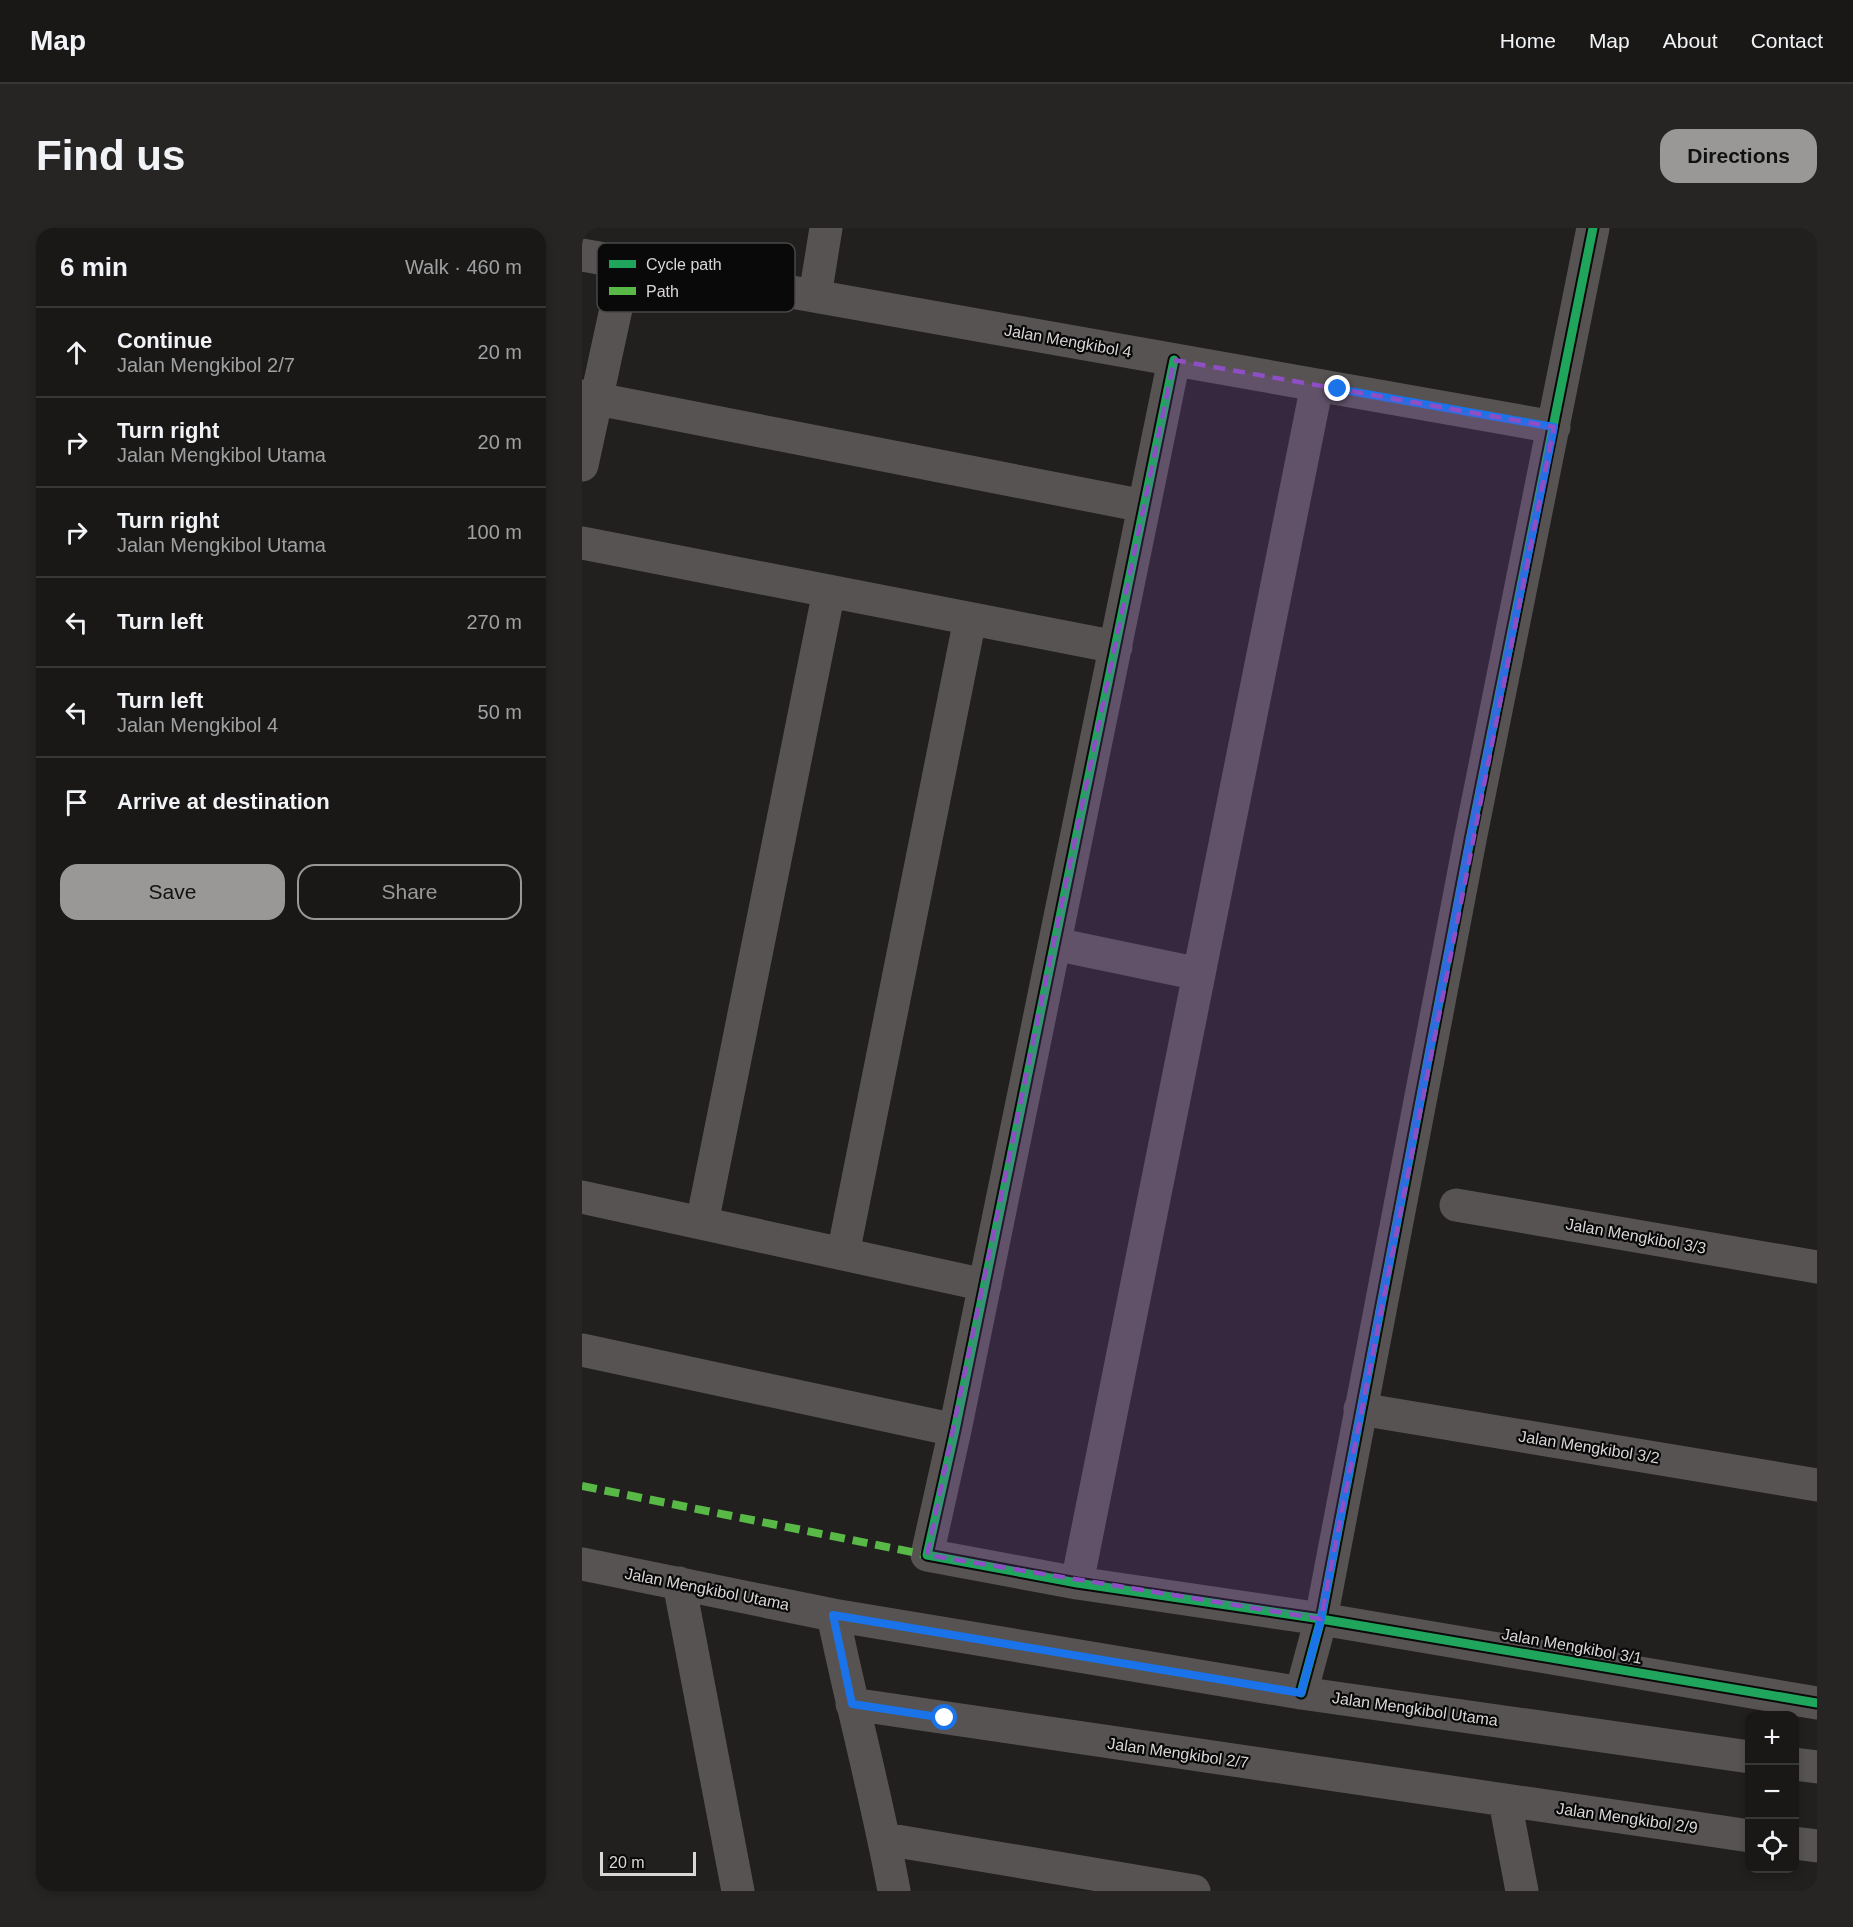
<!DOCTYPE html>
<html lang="en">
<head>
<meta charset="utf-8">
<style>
  :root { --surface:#191817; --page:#262524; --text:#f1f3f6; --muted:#9fa0a1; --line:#373736; --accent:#999897 }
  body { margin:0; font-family:Helvetica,sans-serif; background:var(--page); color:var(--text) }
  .controls { position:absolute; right:18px; bottom:18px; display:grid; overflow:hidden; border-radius:12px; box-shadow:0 3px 9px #0003 }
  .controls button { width:54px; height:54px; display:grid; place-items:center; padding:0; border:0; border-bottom:2px solid var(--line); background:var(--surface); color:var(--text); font:30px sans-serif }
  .scale { position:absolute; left:18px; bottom:15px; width:96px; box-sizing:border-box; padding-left:6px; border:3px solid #dad8d7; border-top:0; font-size:16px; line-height:21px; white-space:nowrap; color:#dad8d7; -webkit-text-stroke:4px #0a0909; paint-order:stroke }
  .stop { position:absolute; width:18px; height:18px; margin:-14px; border:4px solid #1a73e8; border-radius:50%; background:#fff }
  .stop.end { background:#1a73e8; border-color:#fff; box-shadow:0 2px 6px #0008 }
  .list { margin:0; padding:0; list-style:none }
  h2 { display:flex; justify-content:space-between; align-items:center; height:78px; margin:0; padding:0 24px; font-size:26px }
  h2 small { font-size:20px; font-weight:400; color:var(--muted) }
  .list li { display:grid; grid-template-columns:39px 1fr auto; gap:18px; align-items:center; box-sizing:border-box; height:90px; padding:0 24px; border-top:2px solid var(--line) }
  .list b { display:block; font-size:22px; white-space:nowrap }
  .list p { margin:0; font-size:20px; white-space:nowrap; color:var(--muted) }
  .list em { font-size:20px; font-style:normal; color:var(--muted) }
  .actions { display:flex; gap:12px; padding:18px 24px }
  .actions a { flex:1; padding:14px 0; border:2px solid var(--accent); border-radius:18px; text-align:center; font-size:21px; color:var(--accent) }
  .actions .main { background:var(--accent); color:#111 }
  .icon { flex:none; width:33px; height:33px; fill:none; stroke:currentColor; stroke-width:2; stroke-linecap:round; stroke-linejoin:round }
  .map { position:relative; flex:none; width:1235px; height:1663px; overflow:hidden; border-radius:18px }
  header { display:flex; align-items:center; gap:36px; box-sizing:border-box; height:84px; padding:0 30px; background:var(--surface); border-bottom:2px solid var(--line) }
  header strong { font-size:28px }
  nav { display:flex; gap:33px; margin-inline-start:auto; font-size:21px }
  .intro { display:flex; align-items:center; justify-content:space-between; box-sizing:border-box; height:144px; padding:0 36px }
  h1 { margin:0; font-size:42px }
  .button { padding:15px 27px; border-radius:18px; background:var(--accent); color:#111; font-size:21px; font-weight:700 }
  main { display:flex; gap:36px; padding:0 36px }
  aside { flex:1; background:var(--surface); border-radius:18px; box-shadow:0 3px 9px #0003 }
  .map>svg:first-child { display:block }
</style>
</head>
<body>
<header>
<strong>Map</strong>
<nav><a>Home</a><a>Map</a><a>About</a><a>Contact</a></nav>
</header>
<div class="intro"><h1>Find us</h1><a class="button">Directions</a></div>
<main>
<aside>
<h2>6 min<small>Walk · 460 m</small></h2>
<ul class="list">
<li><svg class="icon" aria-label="ahead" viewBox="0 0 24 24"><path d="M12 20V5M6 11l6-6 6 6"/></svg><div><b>Continue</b><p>Jalan Mengkibol 2/7</p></div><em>20 m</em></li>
<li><svg class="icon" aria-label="right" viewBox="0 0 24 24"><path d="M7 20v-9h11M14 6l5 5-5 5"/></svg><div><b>Turn right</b><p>Jalan Mengkibol Utama</p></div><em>20 m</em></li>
<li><svg class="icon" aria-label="right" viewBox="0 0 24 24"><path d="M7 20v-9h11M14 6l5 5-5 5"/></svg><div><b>Turn right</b><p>Jalan Mengkibol Utama</p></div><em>100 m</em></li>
<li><svg class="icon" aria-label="left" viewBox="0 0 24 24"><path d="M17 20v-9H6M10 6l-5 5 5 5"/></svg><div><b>Turn left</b></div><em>270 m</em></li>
<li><svg class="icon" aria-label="left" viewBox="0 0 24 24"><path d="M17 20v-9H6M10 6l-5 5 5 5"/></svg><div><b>Turn left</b><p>Jalan Mengkibol 4</p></div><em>50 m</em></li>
<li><svg class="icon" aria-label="arrive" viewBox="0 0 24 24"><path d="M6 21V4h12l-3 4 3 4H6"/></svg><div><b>Arrive at destination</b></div></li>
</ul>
<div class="actions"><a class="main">Save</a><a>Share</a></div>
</aside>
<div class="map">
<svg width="1235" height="1663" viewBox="0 0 1235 1663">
  <rect width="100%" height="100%" fill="#21201f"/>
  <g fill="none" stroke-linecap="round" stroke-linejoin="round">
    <path stroke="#575353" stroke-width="33" d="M0 27 972 199
      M233 68 244 0
      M592 132 373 1202 345 1327 495 1355 739 1391 1235 1475
      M0 168 562 278
      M0 237 44 35
      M0 315 534 419
      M473 716 617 746
      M0 969 403 1057
      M874 977 1235 1039
      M120 995 247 363
      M261 1026 388 391
      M0 1122 373 1202
      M778 1181 1235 1257
      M0 1336 251 1387 719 1465 1168 1529
      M97 1355 156 1663
      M495 1355 735 157
      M251 1387C270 1479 295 1570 312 1663
      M719 1465 739 1391 888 612 1011 0
      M270 1476 1168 1608
      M1212 1536 1235 1539
      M923 1573 940 1663
      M303 1611 612 1663
      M1212 1615 1235 1618"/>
    <path stroke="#58b947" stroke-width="8" stroke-dasharray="15 8" stroke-linecap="butt" d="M0 1258 345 1327"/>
    <defs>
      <path id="cycleway" d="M592 132 373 1202 345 1327 495 1355 739 1391 1235 1475
        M719 1465 739 1391 888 612 1011 0"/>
    </defs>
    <use href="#cycleway" stroke="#0a0909" stroke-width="13"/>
    <use href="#cycleway" stroke="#20a55d" stroke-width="9"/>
  </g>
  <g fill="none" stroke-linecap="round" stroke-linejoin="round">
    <path stroke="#1a73e8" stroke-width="8" d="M363 1490 270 1476 251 1387 719 1465 739 1391 888 612 972 199 756 161"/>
  </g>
  <path fill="#8e4ec4" fill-opacity="0.2" stroke="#8e4ec4" stroke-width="4.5" stroke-dasharray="12 8" stroke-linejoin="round" d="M592 132 972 199 739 1391 345 1327Z"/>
  <g text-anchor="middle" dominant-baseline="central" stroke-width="4.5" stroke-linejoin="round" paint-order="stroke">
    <g font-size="16" fill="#dad8d7" stroke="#0a0909">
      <text transform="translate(486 113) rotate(10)">Jalan Mengkibol 4</text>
      <text transform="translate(1054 1008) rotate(10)">Jalan Mengkibol 3/3</text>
      <text transform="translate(1007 1219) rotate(9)">Jalan Mengkibol 3/2</text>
      <text transform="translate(125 1361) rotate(11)">Jalan Mengkibol Utama</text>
      <text transform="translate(990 1418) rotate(10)">Jalan Mengkibol 3/1</text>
      <text transform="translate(833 1481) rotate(8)">Jalan Mengkibol Utama</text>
      <text transform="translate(596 1525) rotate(8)">Jalan Mengkibol 2/7</text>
      <text transform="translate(1045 1590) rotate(8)">Jalan Mengkibol 2/9</text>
    </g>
  </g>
  <rect x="15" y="15" width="198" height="69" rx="9" fill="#0a0909" stroke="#484747" stroke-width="1.5"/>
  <rect x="27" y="32" width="27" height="8" fill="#20a55d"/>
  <rect x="27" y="59" width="27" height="8" fill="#58b947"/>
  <g font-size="16" fill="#dad8d7">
    <text x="64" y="42">Cycle path</text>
    <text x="64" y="69">Path</text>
  </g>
</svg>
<div class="controls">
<button>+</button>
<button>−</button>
<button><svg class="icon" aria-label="locate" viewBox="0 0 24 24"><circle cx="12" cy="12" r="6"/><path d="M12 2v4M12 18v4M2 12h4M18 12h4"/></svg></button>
</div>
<div class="scale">20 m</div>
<div class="stop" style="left:363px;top:1490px"></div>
<div class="stop end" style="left:756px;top:161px"></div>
</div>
</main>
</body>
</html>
